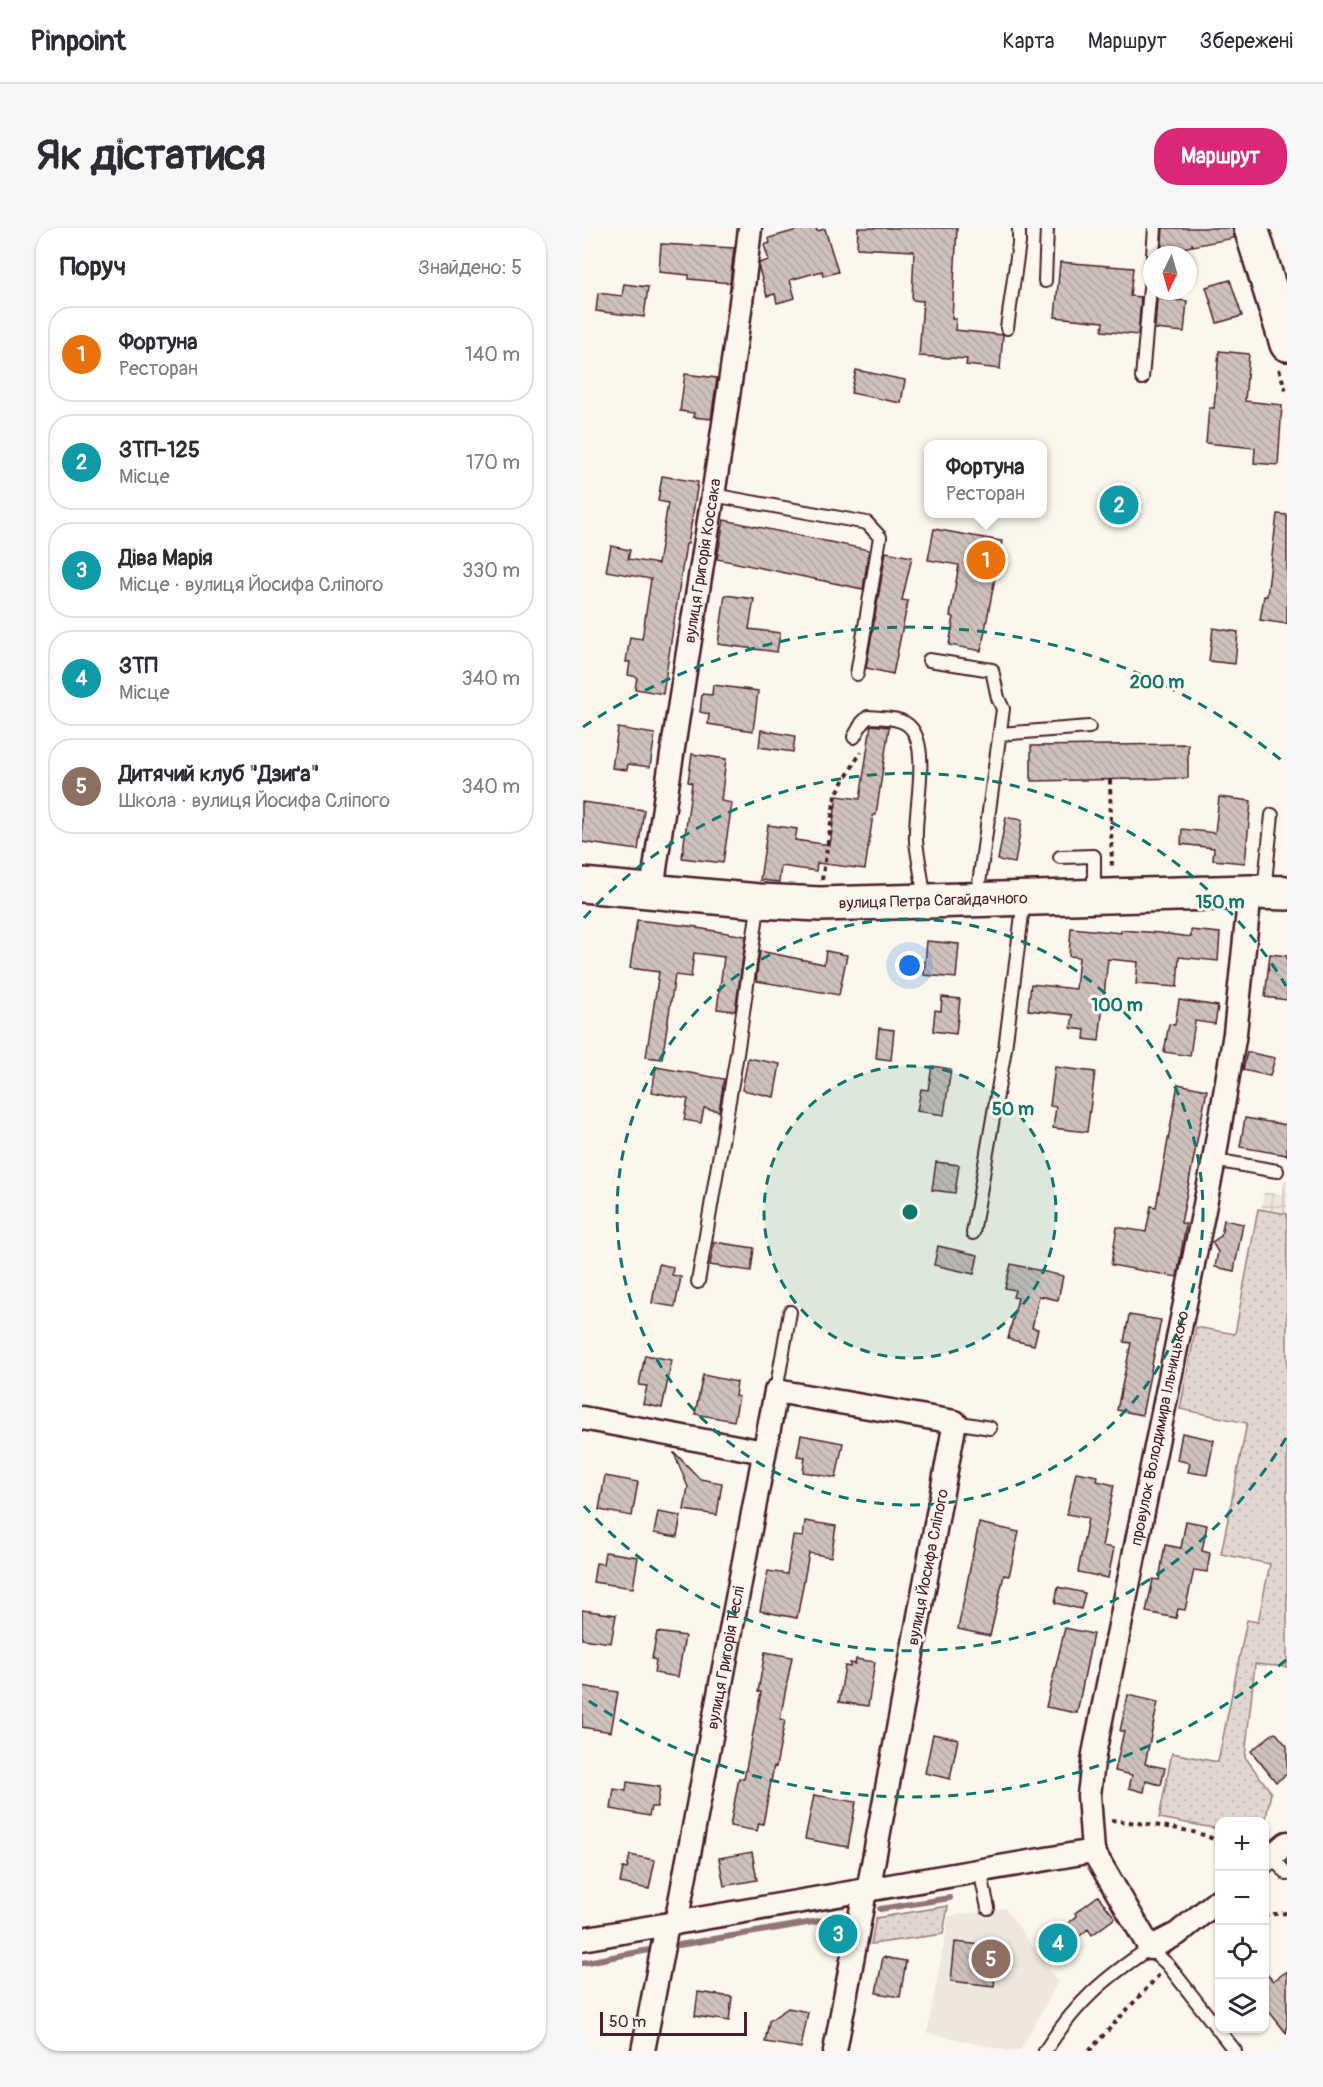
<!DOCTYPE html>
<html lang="uk">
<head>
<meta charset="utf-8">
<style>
  :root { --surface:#fff; --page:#f7f7f7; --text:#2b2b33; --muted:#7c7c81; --line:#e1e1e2; --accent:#db2777 }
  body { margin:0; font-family:Pangolin,sans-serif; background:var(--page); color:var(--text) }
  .controls { position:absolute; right:18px; bottom:18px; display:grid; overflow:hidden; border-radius:12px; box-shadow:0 2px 4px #0004 }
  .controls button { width:54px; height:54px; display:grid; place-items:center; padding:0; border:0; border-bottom:2px solid var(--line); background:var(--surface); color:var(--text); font:30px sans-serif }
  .compass { position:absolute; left:561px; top:18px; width:54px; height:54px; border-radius:50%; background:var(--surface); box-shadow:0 2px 4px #0004; rotate:185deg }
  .scale { position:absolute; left:18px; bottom:15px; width:147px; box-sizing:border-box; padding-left:6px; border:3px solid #4a1f2b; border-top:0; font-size:16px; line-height:21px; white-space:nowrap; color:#4a1f2b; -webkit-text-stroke:4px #fbf7ec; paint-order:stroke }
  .you { position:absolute; left:328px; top:738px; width:21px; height:21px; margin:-15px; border:4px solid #fff; border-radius:50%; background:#1a73e8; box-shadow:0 0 0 9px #1a73e833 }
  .badge { display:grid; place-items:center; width:39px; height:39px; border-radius:50%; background:var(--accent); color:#fff; font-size:20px; font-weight:700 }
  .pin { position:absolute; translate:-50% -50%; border:3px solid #fff; box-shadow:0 2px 6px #0006 }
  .popup { position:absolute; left:342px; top:212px; width:123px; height:78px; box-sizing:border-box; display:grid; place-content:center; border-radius:12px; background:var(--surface); filter:drop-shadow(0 2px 4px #0005); font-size:20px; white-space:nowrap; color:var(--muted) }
  .popup b { font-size:22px; color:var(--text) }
  .popup::after { content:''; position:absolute; left:50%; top:100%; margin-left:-12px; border:12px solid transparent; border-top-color:var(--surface) }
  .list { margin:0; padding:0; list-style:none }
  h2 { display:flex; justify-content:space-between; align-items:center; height:78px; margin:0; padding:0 24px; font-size:26px }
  h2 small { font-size:20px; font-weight:400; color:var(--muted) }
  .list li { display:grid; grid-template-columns:39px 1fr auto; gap:18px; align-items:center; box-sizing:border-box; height:96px; margin:0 12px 12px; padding:0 12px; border:2px solid var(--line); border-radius:24px }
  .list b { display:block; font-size:22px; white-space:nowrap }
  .list p { margin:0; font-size:20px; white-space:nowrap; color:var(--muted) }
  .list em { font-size:20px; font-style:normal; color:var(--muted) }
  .icon { flex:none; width:33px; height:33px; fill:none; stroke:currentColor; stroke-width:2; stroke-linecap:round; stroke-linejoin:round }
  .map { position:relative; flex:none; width:705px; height:1823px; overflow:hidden; border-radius:24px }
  header { display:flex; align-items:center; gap:36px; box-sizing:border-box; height:84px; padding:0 30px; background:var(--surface); border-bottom:2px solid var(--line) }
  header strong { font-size:28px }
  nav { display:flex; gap:33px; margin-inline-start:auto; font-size:21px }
  .intro { display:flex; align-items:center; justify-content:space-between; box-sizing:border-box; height:144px; padding:0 36px }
  h1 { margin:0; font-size:42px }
  .button { padding:15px 27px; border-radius:24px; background:var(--accent); color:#fff; font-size:21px; font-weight:700 }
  main { display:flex; gap:36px; padding:0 36px }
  aside { flex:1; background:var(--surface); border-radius:24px; box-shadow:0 2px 4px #0004 }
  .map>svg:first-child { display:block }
</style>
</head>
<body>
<header>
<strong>Pinpoint</strong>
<nav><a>Карта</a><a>Маршрут</a><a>Збережені</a></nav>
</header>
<div class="intro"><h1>Як дістатися</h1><a class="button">Маршрут</a></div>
<main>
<aside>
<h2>Поруч<small>Знайдено: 5</small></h2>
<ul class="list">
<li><span class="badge" style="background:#e8710a">1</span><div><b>Фортуна</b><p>Ресторан</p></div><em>140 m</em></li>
<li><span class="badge" style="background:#0f9aa8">2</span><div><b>ЗТП-125</b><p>Місце</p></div><em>170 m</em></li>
<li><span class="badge" style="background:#0f9aa8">3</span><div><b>Діва Марія</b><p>Місце · вулиця Йосифа Сліпого</p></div><em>330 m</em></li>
<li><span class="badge" style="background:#0f9aa8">4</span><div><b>ЗТП</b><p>Місце</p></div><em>340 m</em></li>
<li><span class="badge" style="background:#8d6e63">5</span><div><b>Дитячий клуб &quot;Дзиґа&quot;</b><p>Школа · вулиця Йосифа Сліпого</p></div><em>340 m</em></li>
</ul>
</aside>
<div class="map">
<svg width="705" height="1823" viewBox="0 0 705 1823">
  <defs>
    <pattern id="industrial-grid" width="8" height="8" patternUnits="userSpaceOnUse" patternTransform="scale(1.5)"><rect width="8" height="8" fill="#eee7de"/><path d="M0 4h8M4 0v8" fill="none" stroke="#cec6bf"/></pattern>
    <pattern id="grass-dots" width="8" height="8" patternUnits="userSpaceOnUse" patternTransform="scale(1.5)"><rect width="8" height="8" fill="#e2d7d0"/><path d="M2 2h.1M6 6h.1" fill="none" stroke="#c3b8b3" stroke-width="1.8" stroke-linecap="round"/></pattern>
    <pattern id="building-back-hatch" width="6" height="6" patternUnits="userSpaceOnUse" patternTransform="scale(1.5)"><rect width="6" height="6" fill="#cfc2bc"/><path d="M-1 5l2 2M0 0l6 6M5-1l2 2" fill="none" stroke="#b3a6a2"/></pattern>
  </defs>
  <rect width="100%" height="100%" fill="#fbf7ec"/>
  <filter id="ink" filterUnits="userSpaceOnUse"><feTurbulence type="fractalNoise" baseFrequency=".0167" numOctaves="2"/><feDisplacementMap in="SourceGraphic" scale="12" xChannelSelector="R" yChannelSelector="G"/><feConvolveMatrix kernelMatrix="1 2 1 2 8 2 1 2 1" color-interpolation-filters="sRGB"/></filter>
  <g filter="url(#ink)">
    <path fill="#eee7de" d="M423 1680 476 1754 438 1823H427L345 1805 367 1688Z"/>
    <path fill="url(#industrial-grid)" d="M703 951 705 952V985L679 980 682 964 700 967Z"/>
    <path fill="url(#grass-dots)" stroke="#967b7e" stroke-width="1.5" d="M676 981 705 986V1439L673 1436 663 1529 689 1564 683 1595 638 1594 637 1601 577 1590 590 1525 636 1534 665 1392 676 1394 688 1336 639 1326 665 1195 598 1181 614 1099 653 1106Z
      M366 1678 361 1706 289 1716 294 1690Z"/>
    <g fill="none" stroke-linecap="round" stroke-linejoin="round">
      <path stroke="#907477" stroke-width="6" d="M298 1681 368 1670
        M97 1717 266 1688
        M0 1735 67 1722"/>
    </g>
    <path fill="url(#building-back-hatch)" stroke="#4a1f2b" stroke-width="1.5" d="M222 0H234L235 3 243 1 256 44 241 48 240 43 208 52 213 70 195 75 193 66 185 68 177 41V35L187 32 182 17 188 15 187 10Z
      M276 0H375L370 91H374L373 102 421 107 418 141 384 137 385 131 337 128 341 73 330 72 332 23 275 20Z
      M581 0H651L652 10 611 18 610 15V18L593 22V27H579Z
      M79 16 152 20 148 55 107 51V47L77 44Z
      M478 34 551 40 548 68 559 69 556 107 520 103 521 94 473 89Z
      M648 52 660 88 635 95 624 59Z
      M42 56 66 59 62 89 14 83 16 65 40 68Z
      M575 71 605 73 602 104 573 101Z
      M637 123 667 126 663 173 700 177 696 237 672 235 673 220 624 215 627 180H632Z
      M274 142 323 152 319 175 269 165Z
      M103 146 135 150 129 191 111 189 112 185 98 183Z
      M80 248 116 254 106 316H104L81 466 53 461 55 449 46 447 48 434H44L48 409 60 411 69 351 24 343 29 318 48 322 46 331 76 336 86 275 76 273Z
      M523 269H552V286L523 285Z
      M695 286 705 287V396L678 392 682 368H685Z
      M142 292 287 322 281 361 135 331Z
      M352 301 420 313 399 423 367 417 372 389 368 388 377 337 346 332Z
      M304 324 330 329 320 372 326 373 311 446 284 440Z
      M143 367 172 371 167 401 198 405 195 424 136 416Z
      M631 400 656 404 653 436 627 433Z
      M131 457 176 463 171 503 126 496 127 486 118 484 120 466 130 467Z
      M289 497 307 499 294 587H291L283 641 235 635 234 643 199 638 197 654 178 652 186 597 215 601 213 612 248 617 255 568 278 571Z
      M36 500 73 506 68 539 46 536 45 542 30 540Z
      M179 502 213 508 211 524 177 519Z
      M606 516V550L449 553V518Z
      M110 526 144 531 139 573 150 575 141 635 100 630 110 555 106 554Z
      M637 569 669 573 663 635 631 632 632 620 599 616 600 601 633 605Z
      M0 574 62 582 56 622 0 614Z
      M424 589 440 592 433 635 416 632Z
      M55 692 115 699V700L164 708 153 783 135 781 142 729 112 725 109 749 93 747 80 831 64 829 77 744 48 740Z
      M489 700 539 705V702L578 705 609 709V702L638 705 636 733 597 729 595 759 554 756 556 734 526 731 517 813 502 811 503 802 489 800 491 787 446 782 449 756 494 761 497 729 487 728Z
      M345 713 377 716 374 750 342 747Z
      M178 723 242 736 244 723 265 727 257 767 174 753Z
      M688 726 705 728V772L683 769Z
      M360 769 378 771 374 806 351 803 353 782 359 783Z
      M597 772 636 778 633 796 613 793 608 828 582 824 587 796 593 797Z
      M297 800 312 802 309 832 294 830Z
      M665 824 693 830 688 848 661 842Z
      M166 830 198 836 192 869 160 862Z
      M350 838 369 841 362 887 335 883 339 861 346 862Z
      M74 839 142 851 137 883 122 880 119 895 102 892 106 871 70 864Z
      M473 839 513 844 505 904 471 900 474 879 468 878Z
      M596 856 625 862 599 995 604 996 595 1049 529 1037 535 999 564 1004 569 978 574 979Z
      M663 890 705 897V927L658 919Z
      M354 934 377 937 373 965 350 962Z
      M642 992 661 996 652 1043 633 1039 636 1024 630 1014 639 1008Z
      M132 1014 172 1020 169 1043 128 1037Z
      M356 1018 396 1027 392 1046 352 1037Z
      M77 1036 91 1039 90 1047 99 1049 93 1079 70 1075Z
      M429 1036 481 1048 476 1072 457 1068 450 1100 456 1101 452 1117 426 1111 436 1070 431 1069 433 1062 423 1060Z
      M547 1087 579 1092 560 1187 535 1182 549 1115 542 1114Z
      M63 1127 90 1132 80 1180 61 1176 65 1158 57 1157Z
      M121 1147 155 1154 153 1168 157 1169 152 1193 113 1186Z
      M600 1205 632 1212 625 1247 606 1244 608 1235 595 1232Z
      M219 1207 261 1215 254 1250 221 1244 223 1229 215 1228Z
      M92 1225H93L118 1251 140 1255 135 1287 102 1282 106 1259Z
      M494 1244 516 1248 515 1253 532 1257 520 1318 532 1320 526 1350 496 1344 506 1290 485 1286Z
      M23 1248 56 1254 50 1288 17 1282Z
      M76 1284 99 1288 95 1309 72 1305Z
      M223 1293 254 1298 249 1329 227 1325 215 1390 178 1383 186 1343 205 1346 211 1308 221 1309Z
      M604 1293 625 1297 620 1323 628 1325 625 1344 612 1342 603 1382 596 1381 594 1390 564 1384 571 1351 577 1352 583 1317 599 1320Z
      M397 1295 437 1304 427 1348 422 1347 408 1408 376 1401Z
      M23 1324 56 1329 51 1360 11 1354 14 1335 21 1336Z
      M476 1359 503 1365 499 1381 473 1375Z
      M0 1382 34 1387 29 1415 0 1411Z
      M483 1400 511 1406 495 1485 464 1479Z
      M75 1404 103 1408 96 1449 72 1445 74 1432 70 1431Z
      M183 1424 210 1429 198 1491 203 1492 194 1539 192 1538 181 1596 177 1595 175 1603 148 1598 157 1550 162 1551 179 1464H176Z
      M274 1431 293 1434 286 1478 257 1474 263 1438 268 1439V1435L273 1436Z
      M0 1458 36 1464 29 1504 0 1499Z
      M546 1467 576 1474 563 1536 583 1540 579 1557 564 1553 562 1564 547 1560 550 1547 533 1543 542 1503H538Z
      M693 1504 705 1518V1546L694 1554 669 1523Z
      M351 1506 376 1511 368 1551 343 1545Z
      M45 1554 78 1559 75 1579H69L67 1588 29 1581 32 1561 44 1563Z
      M232 1567 274 1574 266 1619 223 1611Z
      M170 1624 175 1652 142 1658 137 1630Z
      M48 1627 73 1632 67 1661 38 1655 41 1640 45 1641Z
      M516 1668 533 1690 510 1707 506 1701 476 1726 465 1712 495 1688 493 1685Z
      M373 1714 417 1719 412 1758 369 1753Z
      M301 1729 324 1733 318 1769 294 1765Z
      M682 1743 691 1753 705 1743V1806L682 1777Z
      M116 1764 150 1769 147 1793 113 1788Z
      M206 1780 226 1784 219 1820 183 1814 187 1793Z"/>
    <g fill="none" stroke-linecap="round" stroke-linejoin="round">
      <defs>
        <path id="service" d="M571 27 573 0
          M463 53 465 0
          M425 100 437 15V0
          M560 150 570 37
          M131 267 285 295 298 309 275 446
          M347 432 410 442 416 470 421 481 395 670
          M418 506 507 499
          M272 509 280 495 286 489C300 490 320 489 329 500 348 522 332 583 334 613 336 632 341 652 342 672
          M478 629 512 628V668
          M682 663 690 587
          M632 932 695 943
          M391 1005 423 821 442 671
          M116 1054 155 826 177 673
          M194 1163 208 1084
          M373 1194 408 1200
          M689 1628 705 1646
          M398 1642 406 1680
          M463 1823C494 1775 521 1751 568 1720L586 1737 653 1823"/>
        <g id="minor">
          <path id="s1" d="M70 663C100 441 143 222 168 0"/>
          <path d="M0 1190 182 1224"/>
          <path d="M682 1634 705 1615"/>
          <path id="s2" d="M638 1671 595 1706 568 1720 511 1623 507 1567 512 1526 632 932 653 805 668 664"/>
          <path id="s3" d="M94 1695 194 1163 373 1194 286 1663"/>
          <path d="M0 1711 511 1623"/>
          <path d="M61 1823 85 1697"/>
          <path d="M253 1823 283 1663"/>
        </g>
        <g id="secondary">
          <path d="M669 0 705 116"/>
          <path id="s4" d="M0 657 177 673 238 676 668 664 705 665"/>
        </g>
      </defs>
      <use href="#service" stroke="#4a1f2b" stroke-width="16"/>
      <use href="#minor" stroke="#4a1f2b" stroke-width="27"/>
      <use href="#secondary" stroke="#4a1f2b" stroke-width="38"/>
      <path stroke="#4a1f2b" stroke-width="4" stroke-dasharray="4.5 4.5" stroke-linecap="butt" d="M697 141 705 166
        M528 552 530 642
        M240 652 253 568 279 524
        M529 1592C548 1594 619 1601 632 1612 634 1614 635 1617 638 1619
        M682 1687 705 1685
        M507 1823 577 1747"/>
      <use href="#service" stroke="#fbf7ec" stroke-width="12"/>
      <use href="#minor" stroke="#fbf7ec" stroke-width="22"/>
      <use href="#secondary" stroke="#fbf7ec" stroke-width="33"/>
    </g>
  </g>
  <circle cx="328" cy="984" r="146" fill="#0f766e" fill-opacity=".12"/>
  <g fill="none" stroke="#0f766e" stroke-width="3" stroke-dasharray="10 8">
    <circle cx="328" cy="984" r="146"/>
    <circle cx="328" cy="984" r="293"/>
    <path d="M704 1210A439 439 0 0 1 2 1278M2 690A439 439 0 0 1 704 758"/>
    <path d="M704 1432A585 585 0 0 1 1 1469M1 499A585 585 0 0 1 704 536"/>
  </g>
  <g text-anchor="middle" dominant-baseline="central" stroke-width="6" stroke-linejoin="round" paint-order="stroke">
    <g font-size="16" fill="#4a1f2b" stroke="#fbf7ec">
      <text stroke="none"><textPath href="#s1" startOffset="334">вулиця Григорія Коссака</textPath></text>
      <text stroke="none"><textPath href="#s4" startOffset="352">вулиця Петра Сагайдачного</textPath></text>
      <text stroke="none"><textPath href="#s2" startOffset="628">провулок Володимира Ільницького</textPath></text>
      <text transform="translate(346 1339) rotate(-79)">вулиця Йосифа Сліпого</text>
      <text stroke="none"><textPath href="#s3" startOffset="270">вулиця Григорія Теслі</textPath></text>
    </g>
  </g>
  <circle cx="328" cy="984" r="9" fill="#0f766e" stroke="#fbf7ec" stroke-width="3"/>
  <g font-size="18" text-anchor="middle" font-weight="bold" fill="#0f766e" stroke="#fbf7ec" stroke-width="6" stroke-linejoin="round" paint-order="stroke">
    <text x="575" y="460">200 m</text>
    <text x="638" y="680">150 m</text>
    <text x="535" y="783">100 m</text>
    <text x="431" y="887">50 m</text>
  </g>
</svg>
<div class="controls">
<button>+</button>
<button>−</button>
<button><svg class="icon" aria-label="locate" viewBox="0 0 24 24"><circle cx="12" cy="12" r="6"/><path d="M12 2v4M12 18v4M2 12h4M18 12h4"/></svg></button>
<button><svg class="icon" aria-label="layers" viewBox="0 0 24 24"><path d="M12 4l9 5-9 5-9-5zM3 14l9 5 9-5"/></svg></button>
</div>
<svg class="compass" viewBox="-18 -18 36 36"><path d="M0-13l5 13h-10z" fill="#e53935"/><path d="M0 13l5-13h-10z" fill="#7c7c81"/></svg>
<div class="scale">50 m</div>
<div class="you"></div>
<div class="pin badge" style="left:404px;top:332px;background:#e8710a">1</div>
<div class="popup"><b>Фортуна</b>Ресторан</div>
<div class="pin badge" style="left:537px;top:277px;background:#0f9aa8">2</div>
<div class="pin badge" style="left:256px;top:1706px;background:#0f9aa8">3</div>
<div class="pin badge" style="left:476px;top:1715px;background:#0f9aa8">4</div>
<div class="pin badge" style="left:409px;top:1731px;background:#8d6e63">5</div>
</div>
</main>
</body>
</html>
